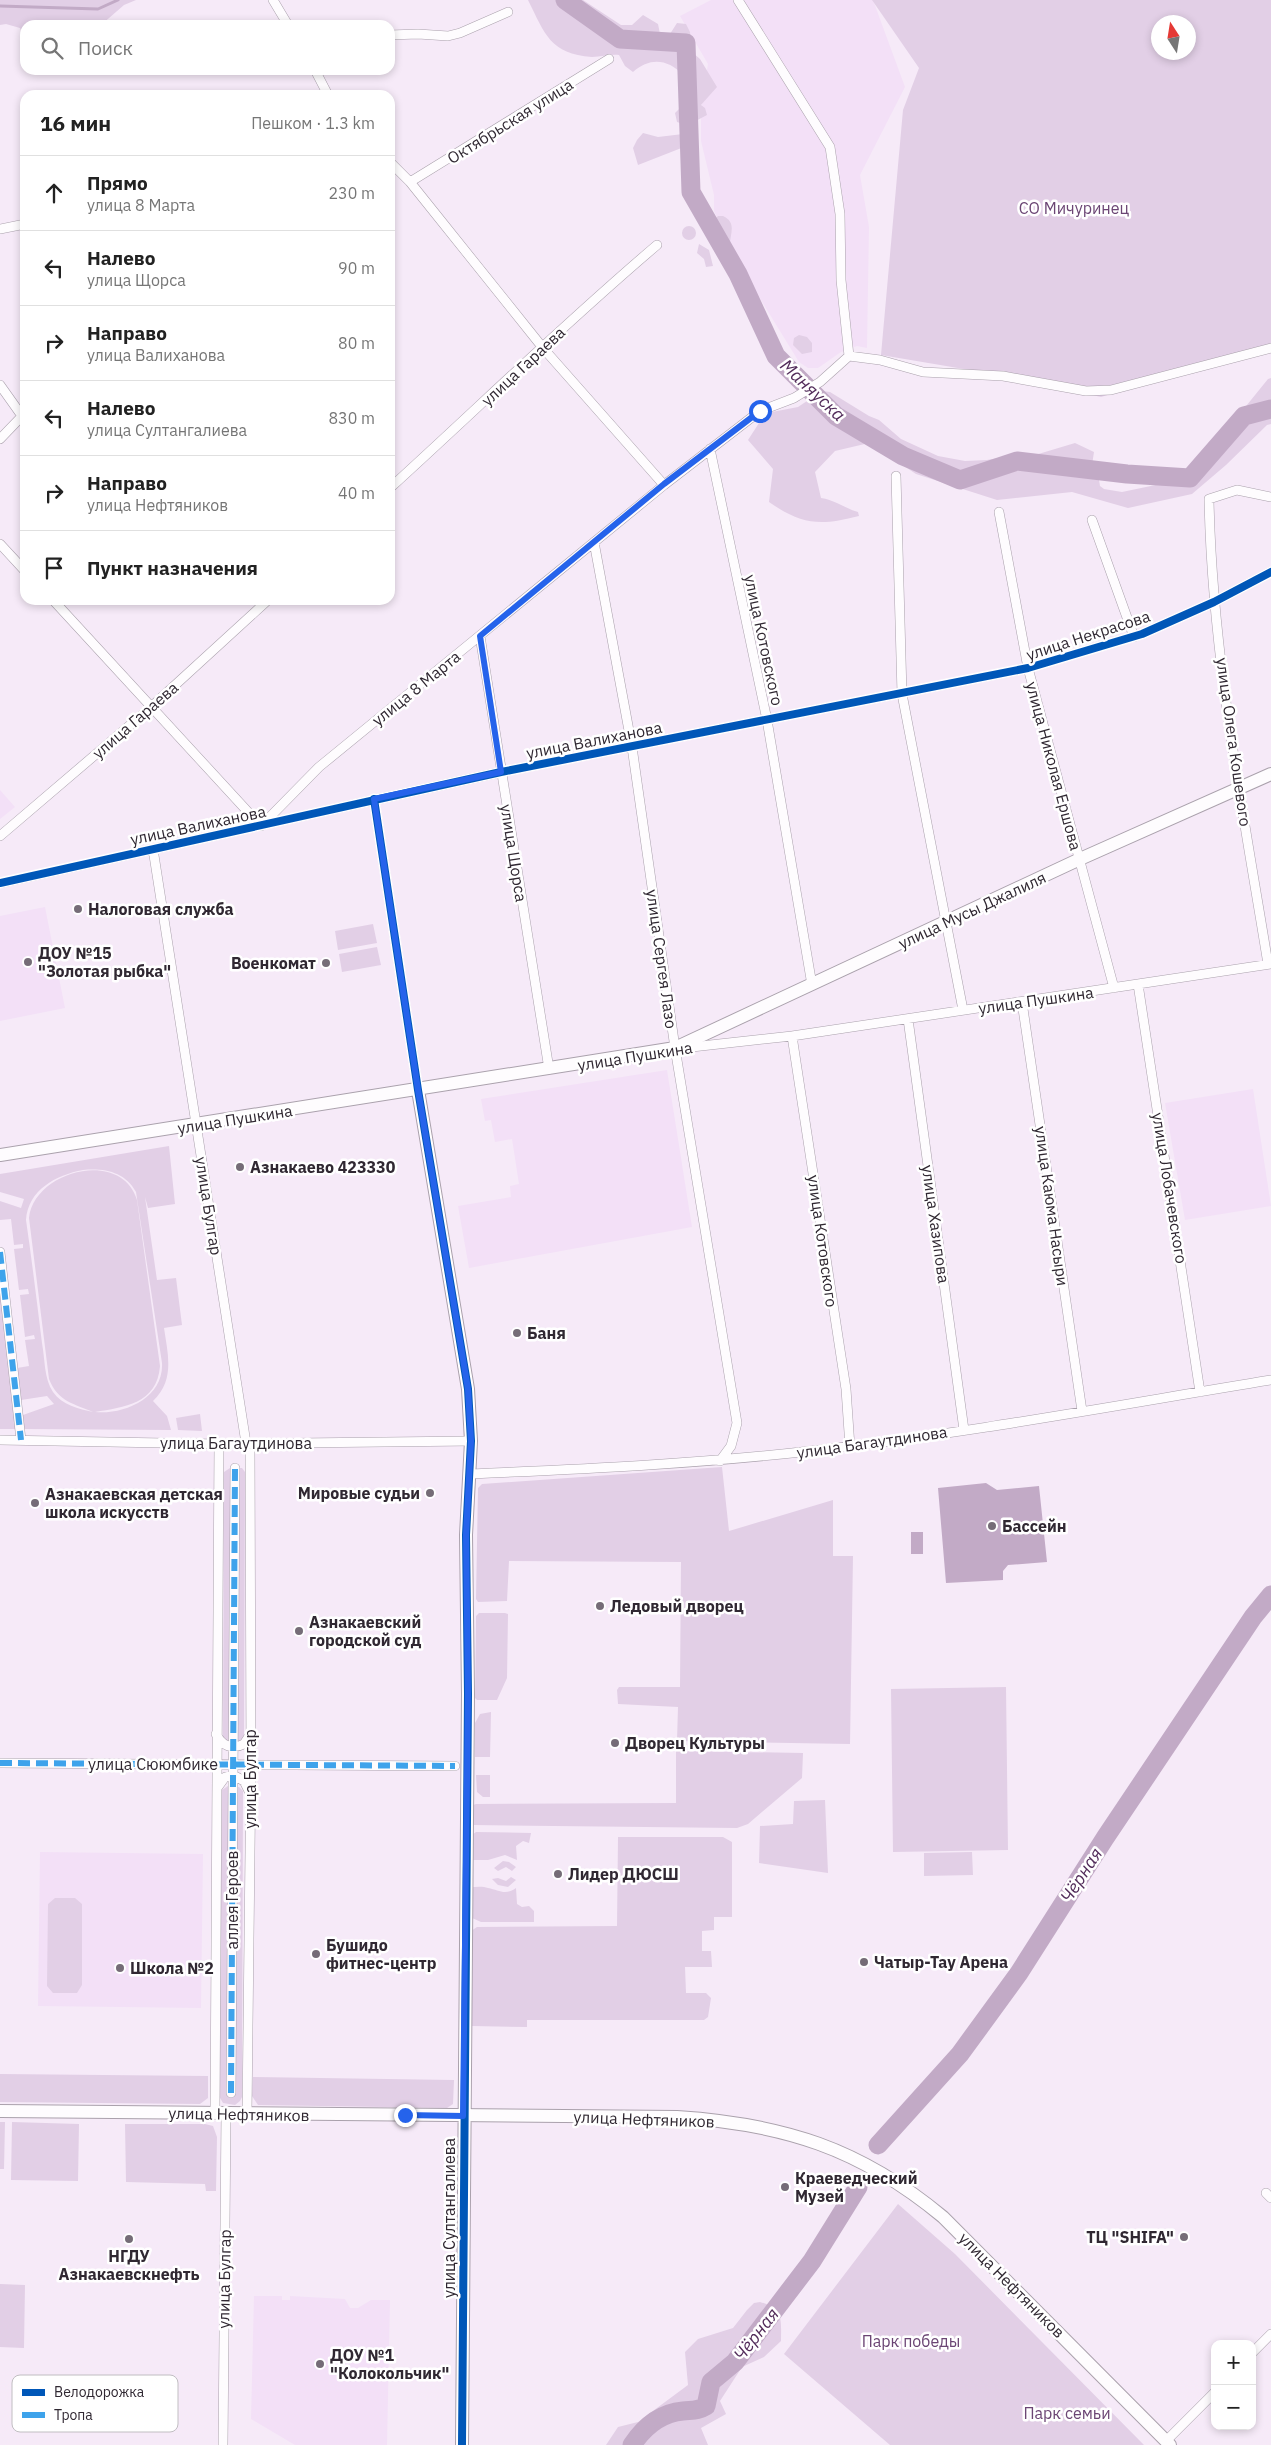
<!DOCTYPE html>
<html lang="ru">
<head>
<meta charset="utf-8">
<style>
  :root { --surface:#fff; --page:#f6f6f6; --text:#222; --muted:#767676; --line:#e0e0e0 }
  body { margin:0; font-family:"IBM Plex Sans",sans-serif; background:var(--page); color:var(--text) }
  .controls { position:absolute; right:15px; bottom:15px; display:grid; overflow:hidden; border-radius:10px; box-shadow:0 2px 8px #0003 }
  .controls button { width:45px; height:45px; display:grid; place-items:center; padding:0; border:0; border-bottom:1px solid var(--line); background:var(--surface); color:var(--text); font:25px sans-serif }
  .compass { position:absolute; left:1151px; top:15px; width:45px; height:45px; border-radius:50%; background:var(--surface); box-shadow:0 2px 8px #0003; rotate:348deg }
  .stop { position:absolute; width:15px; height:15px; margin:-11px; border:4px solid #2563eb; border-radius:50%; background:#fff }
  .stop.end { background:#2563eb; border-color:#fff; box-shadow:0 1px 5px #0008 }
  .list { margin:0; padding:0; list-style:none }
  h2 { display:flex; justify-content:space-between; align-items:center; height:65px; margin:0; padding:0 20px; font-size:21px }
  h2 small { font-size:16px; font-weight:400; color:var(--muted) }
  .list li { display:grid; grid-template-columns:32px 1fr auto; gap:15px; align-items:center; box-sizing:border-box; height:75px; padding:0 20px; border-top:1px solid var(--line) }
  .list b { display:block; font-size:19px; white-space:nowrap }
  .list p { margin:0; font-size:16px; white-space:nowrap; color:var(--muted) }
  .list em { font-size:16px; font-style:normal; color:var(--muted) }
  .icon { flex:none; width:28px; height:28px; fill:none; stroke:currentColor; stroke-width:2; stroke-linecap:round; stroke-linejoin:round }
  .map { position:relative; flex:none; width:1271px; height:2445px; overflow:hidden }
  .search { position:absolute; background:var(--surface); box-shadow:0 2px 8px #0003; left:20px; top:20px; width:375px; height:55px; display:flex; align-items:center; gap:12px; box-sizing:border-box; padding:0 18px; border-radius:15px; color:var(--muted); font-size:19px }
  .panel { position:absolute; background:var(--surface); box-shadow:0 2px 8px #0003; left:20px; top:90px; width:375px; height:515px; border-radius:15px }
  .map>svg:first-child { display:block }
</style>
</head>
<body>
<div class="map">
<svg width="1271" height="2445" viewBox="0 0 1271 2445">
  <rect width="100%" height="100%" fill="#f6eaf8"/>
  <path fill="#f3e0f7" d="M711 0H873L905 87 860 175 869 227 867 348 857 346 841 352 818 368H808L799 362 737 261 714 211V195L701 141V109L708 64 680 16Z
    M0 790 15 807 0 819Z
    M45 907 65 1008 0 1021V916Z
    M667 1070 692 1227 469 1268 458 1206 511 1197 510 1186 519 1184 512 1139 495 1142 491 1120 485 1121 481 1099Z
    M1253 1089 1271 1206 1185 1220 1165 1103Z
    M40 1852 203 1854 201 2008 38 2006Z
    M254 2296H282V2300H290V2296L345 2299 350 2308H358L371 2300H390L387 2445H295L251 2419Z"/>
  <path fill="#e2cfe6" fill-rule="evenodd" d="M0 0H136L124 5 101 25H25V39L20 28 6 24 0 25Z
    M528 0H583L621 25H632L643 15 658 24 660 34 663 35 670 34 677 23 686 24 690 32 692 52 700 59 717 87 701 105 705 108 707 115 690 124 684 147 638 165 633 148 637 140 643 133 658 137 683 134 686 125 677 122 675 113 681 107 683 75C668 59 650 57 633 72L625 66 619 55C610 54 602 57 592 57 550 54 545 34 528 0Z
    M872 0H1271V344L1101 397 1017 378 881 355 903 110 919 68ZM1158 22H1188V52H1158Z
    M723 216C738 223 729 235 730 247L734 250 732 257C715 252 702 231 718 216Z
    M682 233a7 7 0 1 1 14 0a7 7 0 1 1-14 0Z
    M699 244 709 250 713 266 706 267 704 259 697 253Z
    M799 335 807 337 812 343V352L802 354 793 345 794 338Z
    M1271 378V424L1267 425 1226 465 1192 494 1128 508 1072 492 997 500 916 474 869 443 835 451 815 472 821 498C835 500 844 508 858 512L859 516C820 526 802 525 769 502L773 469 748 440 759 423 772 412 798 407 822 391 830 392 869 416 879 420 901 439 938 456 965 461 987 460 1009 456 1035 455 1075 443 1094 452 1092 465 1099 480 1100 486 1104 489 1122 492 1170 482 1204 458 1268 379Z
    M373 924 377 943 338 950 335 931Z
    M377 947 381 965 342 972 339 954Z
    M169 1146 175 1204 148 1208 145 1197 157 1280 176 1278 182 1325 164 1328C168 1355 175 1380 153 1401L167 1416 171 1430 24 1429 23 1415 54 1404 47 1396 21 1400 17 1368 29 1366 25 1340 35 1339 34 1335 25 1337 20 1295 29 1294 28 1289 19 1290 14 1249 23 1248V1244L14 1245 11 1219 0 1220V1201L21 1208 24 1199 0 1192V1174ZM83 1170C105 1168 125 1172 136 1192L162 1363C164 1398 124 1415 95 1412 124 1407 157 1404 160 1366L137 1200C121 1148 34 1171 29 1218L49 1379C58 1402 75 1404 93 1412 79 1409 62 1405 53 1392 44 1379 45 1359 42 1343 37 1303 32 1261 26 1220 28 1190 56 1175 83 1170Z
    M0 1282 16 1429H0Z
    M200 1414 202 1431 178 1430 176 1418Z
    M722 1467 729 1531 833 1500V1556H853L850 1744 677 1741 678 1707 618 1704 617 1690 619 1687H680L681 1562 509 1561 507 1601 478 1602 476 1599 478 1488 482 1484Z
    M230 1468H242L245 1472 244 1739 241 1742 229 1743 223 1738 224 1472Z
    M479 1613H505L508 1614 507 1678 497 1700H477L475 1698 476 1616Z
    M1006 1687 1008 1850 893 1852 891 1689Z
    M491 1712 490 1757H475V1723L480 1714Z
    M676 1751 803 1753 802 1778 748 1824 737 1828 473 1825V1805L476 1804 676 1803Z
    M476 1775H490V1797H483L477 1792Z
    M228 1786 239 1787 243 1791 242 2097 240 2101 235 2105 223 2103 219 2096 222 1790Z
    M825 1800 828 1873 759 1863 760 1826 793 1824 794 1801Z
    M476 1832 531 1833 529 1843 523 1841 516 1846 517 1860 505 1855 488 1860H471L472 1835Z
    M618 1837H723L732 1842V1917H714V1930L702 1931V1951H711L712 1967H685L686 1993H706L711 1998 708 2017 704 2020H527V2027L472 2026 471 1931 477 1927 617 1926Z
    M972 1852 973 1875 924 1876V1853Z
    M503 1861 509 1862 516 1867 512 1871 506 1867 498 1871 494 1868Z
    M511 1877 516 1880 508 1887 498 1885 492 1879 498 1878 506 1881Z
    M470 1887C476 1887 483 1886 488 1888 499 1890 505 1896 516 1888L517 1904 522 1907 529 1906 534 1911V1922H481L470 1917Z
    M55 1898H75L82 1904V1985L77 1993H53L47 1986 48 1904Z
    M0 2074 208 2076V2098L200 2104 0 2102Z
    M253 2077 454 2080 453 2104 447 2108 258 2105 252 2096Z
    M0 2122H5L4 2169H0Z
    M12 2122 79 2124 78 2181 11 2180Z
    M125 2124H205L213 2126 217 2137 216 2191H206L205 2184 126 2182Z
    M898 2204 955 2254 1144 2445H890L784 2354Z
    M0 2284 25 2285 24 2348 0 2347Z
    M760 2302C784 2309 781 2320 781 2341L764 2357 742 2367 720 2401 726 2414 701 2428 708 2445H606L618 2427 638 2422 688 2385 685 2352 698 2339 733 2328 747 2310 754 2303Z"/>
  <path fill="#c2aac6" d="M986 1483 997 1490 1039 1486 1047 1562 1008 1565 1003 1571V1580L946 1583 938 1488Z
    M911 1532H923V1554H911Z"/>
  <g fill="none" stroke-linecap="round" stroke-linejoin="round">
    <path stroke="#c2aac6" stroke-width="3" d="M0 6 98 9 118 0"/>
    <path stroke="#c2aac6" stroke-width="19" d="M565 0 620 39 686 43 691 192 738 274 776 356 836 416 903 456 960 480 1017 461 1127 474 1190 478 1244 416 1271 409
      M878 2145 960 2054 1019 1973 1105 1838 1253 1617 1271 1595
      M632 2445C644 2427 661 2413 683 2411 693 2410 698 2411 706 2406L711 2382 735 2362 812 2261 858 2187"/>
    <defs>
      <path id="street" d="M273 0 288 25
        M738 0 830 147 840 214 841 280 849 356
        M390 35 418 34 448 36 460 33 508 12
        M315 70 328 95
        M390 162 410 182 543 348 664 485
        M410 182 609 59
        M0 229 25 224
        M849 356 880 360 923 372 1003 376 1086 391 1111 390 1271 348
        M0 385 22 416
        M0 439 25 413
        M710 449 767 720 812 985
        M896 476 902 694 963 1010
        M390 488C479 407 565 323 657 245
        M999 512 1028 668 1114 988
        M1092 520 1134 637
        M594 542 632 747 675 1048 737 1423 731 1446 720 1461
        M0 544 25 571
        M53 600 261 826 319 767 664 485 760 411 794 398 820 382 849 356
        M480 636 549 1069
        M374 799 418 1090
        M0 836 150 708 268 600
        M153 849 246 1443
        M0 883 501 772 1028 668 1142 634 1214 602 1271 572
        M1268 964C1243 810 1212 655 1209 499L1237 490 1271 497
        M1138 984 1200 1392
        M1022 1002 1082 1411
        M908 1019 964 1430
        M792 1036 846 1389 850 1447
        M683 1048 792 1036 1271 964
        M0 1252 21 1440
        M0 1440 219 1444 471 1441
        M470 1474C583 1469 697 1464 810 1451 964 1434 1118 1405 1271 1380
        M216 1734C222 1746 232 1750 244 1744L250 1735
        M0 1763 455 1766
        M217 1788 225 1777 233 1775 244 1781 249 1791
        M231 2093 235 1468
        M215 2113 219 1444
        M247 2114 251 1765 250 1443
        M1266 2193 1271 2198
        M1252 2353 1271 2334
        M1166 2441 1215 2392
        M223 2445 226 2114"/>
      <path id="secondary" d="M418 1090 468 1389 471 1441 466 1535 468 1694 462 2445
        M0 1155 675 1048 1080 859 1271 774
        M0 2111 677 2117C783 2124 860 2148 943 2217L1170 2445"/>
    </defs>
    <use href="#street" stroke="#aaa1ac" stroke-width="10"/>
    <use href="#secondary" stroke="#aaa1ac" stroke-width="14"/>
    <use href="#street" stroke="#fefcfe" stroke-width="9"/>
    <use href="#secondary" stroke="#fefcfe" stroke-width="12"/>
    <path stroke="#3ea3eb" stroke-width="6" stroke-dasharray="12 6" stroke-linecap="butt" d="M0 1252 21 1440
      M0 1763 455 1766
      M231 2093 235 1468"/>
    <defs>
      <path id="cycleway" d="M374 799 418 1090 468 1389 471 1441 466 1535 468 1694 462 2445
        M0 883 501 772 1028 668 1142 634 1214 602 1271 572"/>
    </defs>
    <use href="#cycleway" stroke="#fff" stroke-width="11"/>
    <use href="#cycleway" stroke="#0057b8" stroke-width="8"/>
  </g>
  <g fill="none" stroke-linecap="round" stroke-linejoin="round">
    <path stroke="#2563eb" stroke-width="6" d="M405 2115 463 2116 468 1694 466 1535 471 1441 468 1389 418 1090 374 799 501 772 480 636 664 484 760 411"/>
  </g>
  <g fill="#756c77" stroke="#fff" stroke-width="2">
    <circle cx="78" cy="909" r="5"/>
    <circle cx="28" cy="962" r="5"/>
    <circle cx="326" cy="963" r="5"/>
    <circle cx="240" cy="1167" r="5"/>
    <circle cx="517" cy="1333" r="5"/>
    <circle cx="430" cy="1493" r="5"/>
    <circle cx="35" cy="1503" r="5"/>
    <circle cx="992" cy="1526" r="5"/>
    <circle cx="600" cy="1606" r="5"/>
    <circle cx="299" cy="1631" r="5"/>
    <circle cx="615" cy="1743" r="5"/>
    <circle cx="558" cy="1874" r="5"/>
    <circle cx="316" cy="1954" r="5"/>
    <circle cx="864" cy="1962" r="5"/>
    <circle cx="120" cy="1968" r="5"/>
    <circle cx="785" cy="2187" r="5"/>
    <circle cx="1184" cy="2237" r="5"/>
    <circle cx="129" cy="2239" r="5"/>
    <circle cx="320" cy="2364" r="5"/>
  </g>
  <g text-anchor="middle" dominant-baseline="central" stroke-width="5" stroke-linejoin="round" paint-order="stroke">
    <g font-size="16" fill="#302832" stroke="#fff">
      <text transform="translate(510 121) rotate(-32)">Октябрьская улица</text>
      <text transform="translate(523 366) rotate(-43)">улица Гараева</text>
      <text transform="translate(1088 635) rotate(-18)">улица Некрасова</text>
      <text transform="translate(764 640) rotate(78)">улица Котовского</text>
      <text transform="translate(416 688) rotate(-39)">улица 8 Марта</text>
      <text transform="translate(135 720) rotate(-41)">улица Гараева</text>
      <text transform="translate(594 740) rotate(-11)">улица Валиханова</text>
      <text transform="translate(1234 742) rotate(82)">улица Олега Кошевого</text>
      <text transform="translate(1054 766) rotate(75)">улица Николая Ершова</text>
      <text transform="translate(198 825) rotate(-12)">улица Валиханова</text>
      <text transform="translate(514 853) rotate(81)">улица Щорса</text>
      <text transform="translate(972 910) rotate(-25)">улица Мусы Джалиля</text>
      <text transform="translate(662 959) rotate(82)">улица Сергея Лазо</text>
      <text transform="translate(1036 1000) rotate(-8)">улица Пушкина</text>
      <text transform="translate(635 1056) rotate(-9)">улица Пушкина</text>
      <text transform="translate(235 1119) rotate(-9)">улица Пушкина</text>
      <text transform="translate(1170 1188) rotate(81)">улица Лобачевского</text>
      <text transform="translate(209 1206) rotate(81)">улица Булгар</text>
      <text transform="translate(1052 1206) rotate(82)">улица Каюма Насыри</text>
      <text transform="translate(936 1224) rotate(82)">улица Хазипова</text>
      <text transform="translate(823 1241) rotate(82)">улица Котовского</text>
      <text transform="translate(872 1442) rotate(-8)">улица Багаутдинова</text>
      <text x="236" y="1443">улица Багаутдинова</text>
      <text x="153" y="1764">улица Сююмбике</text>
      <text transform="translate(250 1779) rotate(-90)">улица Булгар</text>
      <text transform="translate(232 1900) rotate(-90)">аллея Героев</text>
      <text transform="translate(239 2114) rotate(1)">улица Нефтяников</text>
      <text transform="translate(644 2119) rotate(2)">улица Нефтяников</text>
      <text transform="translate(449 2218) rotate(-90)">улица Султангалиева</text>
      <text transform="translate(224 2279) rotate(-89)">улица Булгар</text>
      <text transform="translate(1012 2285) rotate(45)">улица Нефтяников</text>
    </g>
    <g font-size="16" fill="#6b4574" stroke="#fff">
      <text x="1074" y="208">СО Мичуринец</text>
      <text x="911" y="2341">Парк победы</text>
      <text x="1067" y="2413">Парк семьи</text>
    </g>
    <g font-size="16" font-weight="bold" fill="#302832" stroke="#fff" text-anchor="start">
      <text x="88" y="909">Налоговая служба</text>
      <text x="38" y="953">ДОУ №15<tspan x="38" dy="18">"Золотая рыбка"</tspan></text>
      <text x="316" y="963" text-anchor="end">Военкомат</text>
      <text x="250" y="1167">Азнакаево 423330</text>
      <text x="527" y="1333">Баня</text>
      <text x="420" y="1493" text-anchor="end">Мировые судьи</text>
      <text x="45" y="1494">Азнакаевская детская<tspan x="45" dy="18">школа искусств</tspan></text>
      <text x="1002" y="1526">Бассейн</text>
      <text x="610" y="1606">Ледовый дворец</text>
      <text x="309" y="1622">Азнакаевский<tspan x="309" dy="18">городской суд</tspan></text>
      <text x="625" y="1743">Дворец Культуры</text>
      <text x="568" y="1874">Лидер ДЮСШ</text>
      <text x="326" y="1945">Бушидо<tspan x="326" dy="18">фитнес-центр</tspan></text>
      <text x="874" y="1962">Чатыр-Тау Арена</text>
      <text x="130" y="1968">Школа №2</text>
      <text x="795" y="2178">Краеведческий<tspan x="795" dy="18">Музей</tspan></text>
      <text x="1174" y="2237" text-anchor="end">ТЦ "SHIFA"</text>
      <text x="129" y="2256" text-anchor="middle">НГДУ<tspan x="129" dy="18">Азнакаевскнефть</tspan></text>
      <text x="330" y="2355">ДОУ №1<tspan x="330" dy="18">"Колокольчик"</tspan></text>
    </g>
    <g font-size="18" font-style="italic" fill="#522c5a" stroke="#fff">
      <text transform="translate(813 390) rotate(43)">Маняуска</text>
      <text transform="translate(1081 1875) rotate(-57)">Чёрная</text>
      <text transform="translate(756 2334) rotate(-52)">Чёрная</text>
    </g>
  </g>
  <rect x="12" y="2375" width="166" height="57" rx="8" fill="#fff" stroke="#c1bec2" stroke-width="1"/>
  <rect x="22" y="2389" width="23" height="7" fill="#0057b8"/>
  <rect x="22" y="2412" width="23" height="6" fill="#3ea3eb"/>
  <g font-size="14" fill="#302832">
    <text x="54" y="2397">Велодорожка</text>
    <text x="54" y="2420">Тропа</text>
  </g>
</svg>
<div class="controls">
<button>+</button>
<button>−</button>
</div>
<svg class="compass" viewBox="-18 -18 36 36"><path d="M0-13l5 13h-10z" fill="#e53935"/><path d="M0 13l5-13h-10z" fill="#767676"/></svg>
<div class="stop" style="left:760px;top:411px"></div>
<div class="stop end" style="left:405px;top:2115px"></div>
<div class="search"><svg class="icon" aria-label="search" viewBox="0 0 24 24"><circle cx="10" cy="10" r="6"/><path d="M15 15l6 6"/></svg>Поиск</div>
<section class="panel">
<h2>16 мин<small>Пешком · 1.3 km</small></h2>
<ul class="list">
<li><svg class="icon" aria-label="ahead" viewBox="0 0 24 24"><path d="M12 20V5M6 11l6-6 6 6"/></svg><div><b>Прямо</b><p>улица 8 Марта</p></div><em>230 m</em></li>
<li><svg class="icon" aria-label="left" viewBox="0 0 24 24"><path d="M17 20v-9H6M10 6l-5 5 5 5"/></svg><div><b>Налево</b><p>улица Щорса</p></div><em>90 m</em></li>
<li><svg class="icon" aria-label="right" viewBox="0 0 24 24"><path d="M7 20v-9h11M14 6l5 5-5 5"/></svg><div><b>Направо</b><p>улица Валиханова</p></div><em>80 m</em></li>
<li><svg class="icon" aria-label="left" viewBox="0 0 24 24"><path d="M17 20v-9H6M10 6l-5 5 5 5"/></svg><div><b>Налево</b><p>улица Султангалиева</p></div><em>830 m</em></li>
<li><svg class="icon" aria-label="right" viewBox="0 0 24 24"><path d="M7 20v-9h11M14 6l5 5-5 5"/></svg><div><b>Направо</b><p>улица Нефтяников</p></div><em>40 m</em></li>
<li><svg class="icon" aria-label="arrive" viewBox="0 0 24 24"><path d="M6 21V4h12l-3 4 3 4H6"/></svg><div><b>Пункт назначения</b></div></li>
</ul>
</section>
</div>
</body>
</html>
